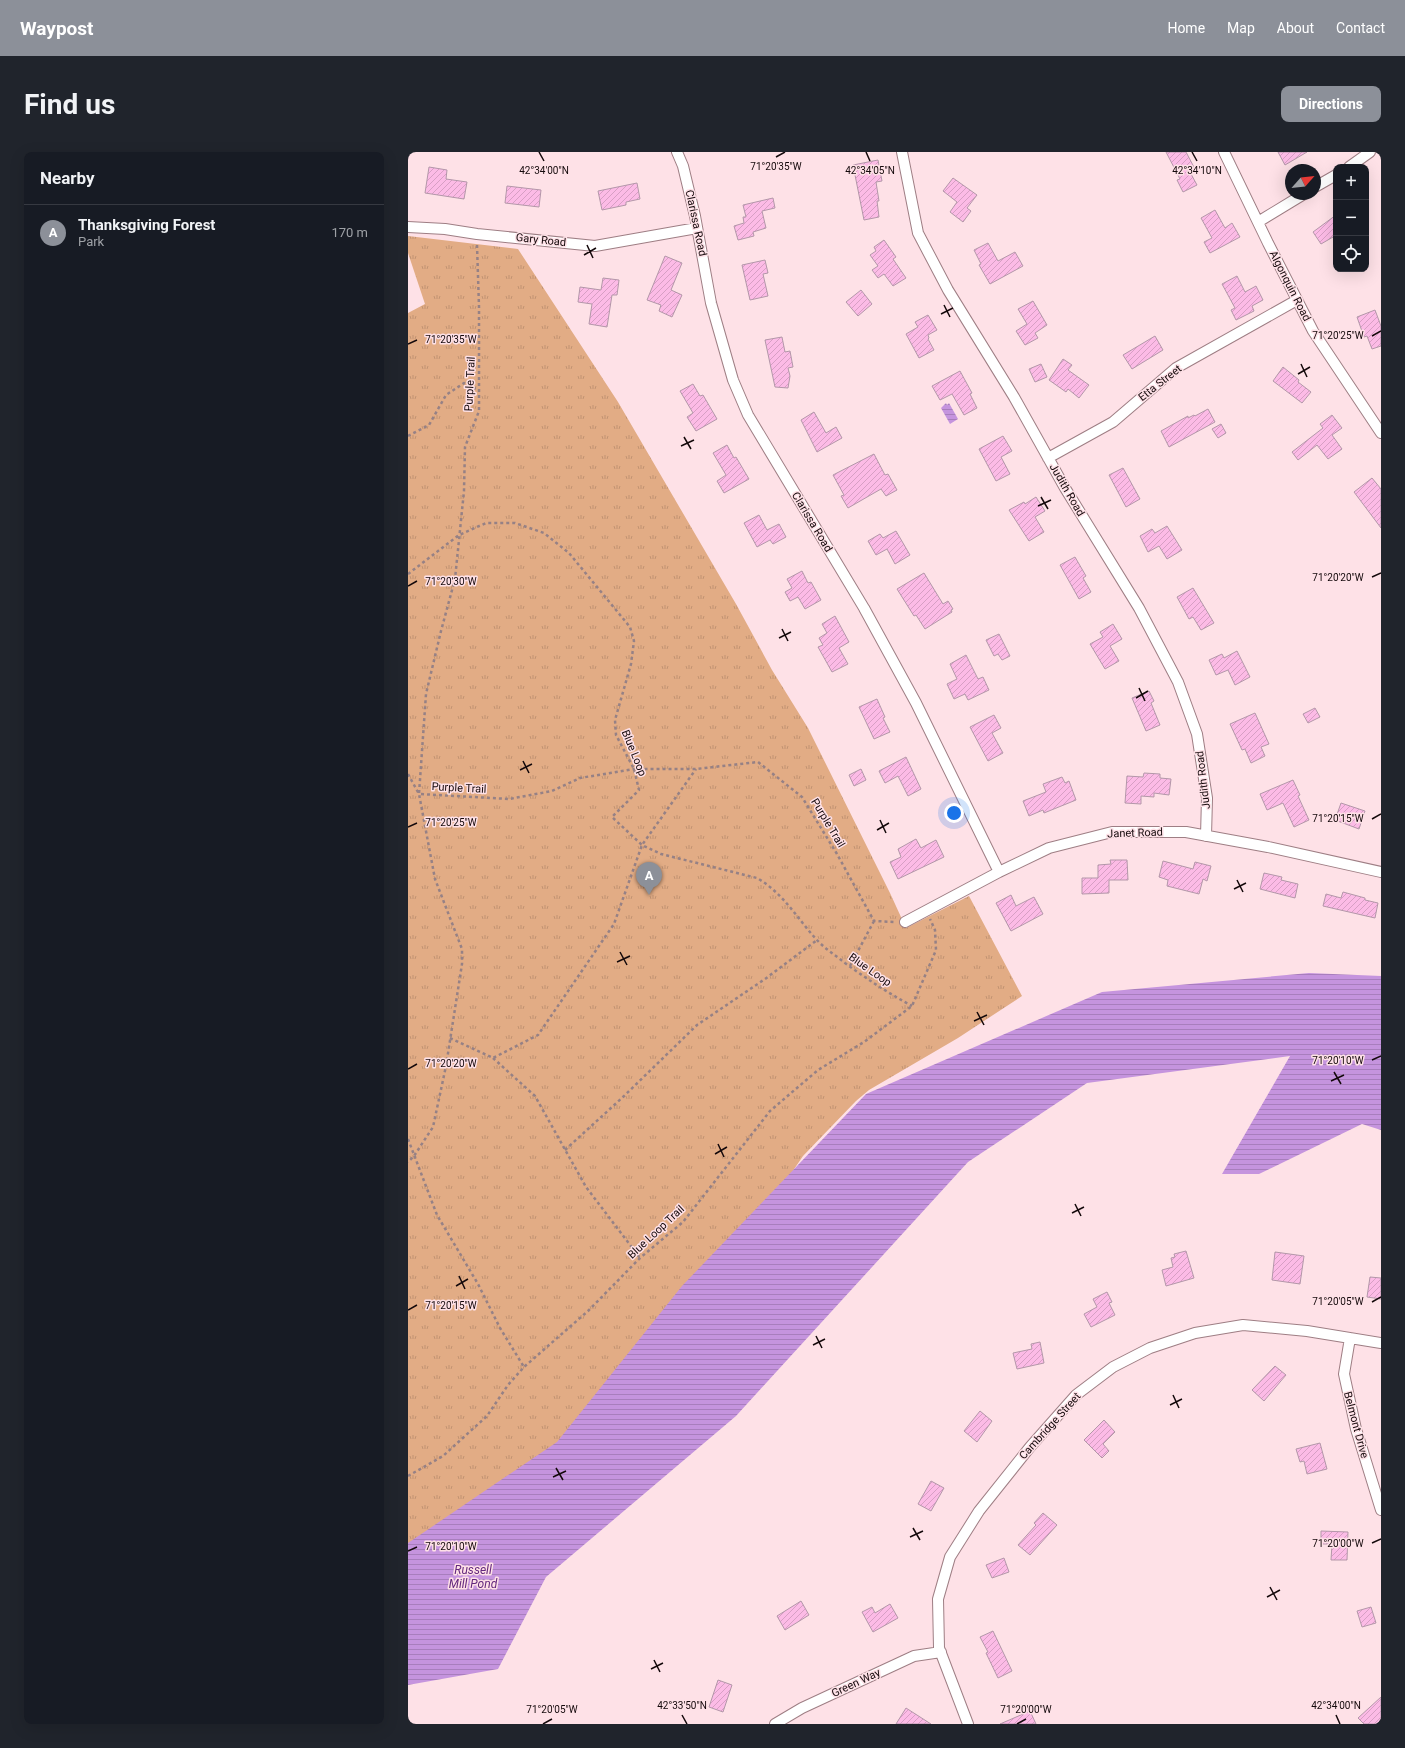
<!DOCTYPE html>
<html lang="en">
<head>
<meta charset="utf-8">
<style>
  :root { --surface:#171b24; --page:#20242c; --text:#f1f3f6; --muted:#9ea1a6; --line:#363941; --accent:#8c9099 }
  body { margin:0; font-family:Roboto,sans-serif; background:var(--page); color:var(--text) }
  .controls { position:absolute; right:12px; top:12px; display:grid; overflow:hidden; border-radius:8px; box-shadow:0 4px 16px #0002 }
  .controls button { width:36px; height:36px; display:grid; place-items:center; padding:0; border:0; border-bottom:1px solid var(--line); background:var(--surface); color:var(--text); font:20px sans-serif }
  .compass { position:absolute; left:877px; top:12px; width:36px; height:36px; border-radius:50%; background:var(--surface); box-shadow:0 4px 16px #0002; rotate:63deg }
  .you { position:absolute; left:546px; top:661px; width:14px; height:14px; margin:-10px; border:3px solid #fff; border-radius:50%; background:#1a73e8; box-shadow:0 0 0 6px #1a73e833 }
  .badge { display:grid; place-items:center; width:26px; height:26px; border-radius:50%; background:var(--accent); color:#fff; font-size:13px; font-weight:700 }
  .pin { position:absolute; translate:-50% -33px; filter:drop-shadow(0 1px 2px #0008) }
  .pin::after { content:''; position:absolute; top:21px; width:14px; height:12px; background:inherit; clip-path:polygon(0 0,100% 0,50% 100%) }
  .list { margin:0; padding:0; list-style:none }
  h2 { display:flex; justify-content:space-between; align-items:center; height:52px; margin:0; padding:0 16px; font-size:17px }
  h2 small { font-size:13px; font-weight:400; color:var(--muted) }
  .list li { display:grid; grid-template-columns:26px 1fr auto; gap:12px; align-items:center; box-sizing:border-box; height:56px; padding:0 16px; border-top:1px solid var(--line) }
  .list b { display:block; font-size:15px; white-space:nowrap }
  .list p { margin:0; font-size:13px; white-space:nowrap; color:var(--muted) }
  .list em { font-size:13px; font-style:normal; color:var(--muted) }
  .icon { flex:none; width:22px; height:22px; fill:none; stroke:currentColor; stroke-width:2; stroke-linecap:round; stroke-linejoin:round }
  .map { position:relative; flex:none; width:973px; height:1572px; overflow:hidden; border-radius:8px }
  header { display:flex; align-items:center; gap:24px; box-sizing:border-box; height:56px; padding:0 20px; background:var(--accent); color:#fff }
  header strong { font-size:19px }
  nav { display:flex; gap:22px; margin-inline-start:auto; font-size:14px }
  .intro { display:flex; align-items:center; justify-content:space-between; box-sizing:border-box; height:96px; padding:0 24px }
  h1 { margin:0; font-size:28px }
  .button { padding:10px 18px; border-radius:8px; background:var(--accent); color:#fff; font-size:14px; font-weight:700 }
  main { display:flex; gap:24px; padding:0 24px }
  aside { flex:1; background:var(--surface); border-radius:8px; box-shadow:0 4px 16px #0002 }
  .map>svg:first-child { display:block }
</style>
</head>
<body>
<header>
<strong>Waypost</strong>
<nav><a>Home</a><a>Map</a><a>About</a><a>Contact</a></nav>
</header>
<div class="intro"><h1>Find us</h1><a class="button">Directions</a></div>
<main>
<aside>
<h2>Nearby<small></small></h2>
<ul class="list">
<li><span class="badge">A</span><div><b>Thanksgiving Forest</b><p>Park</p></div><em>170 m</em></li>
</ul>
</aside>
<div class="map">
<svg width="973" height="1572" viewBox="0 0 973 1572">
  <defs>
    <pattern id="grass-tufts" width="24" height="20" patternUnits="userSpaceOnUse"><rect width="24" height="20" fill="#e2ac85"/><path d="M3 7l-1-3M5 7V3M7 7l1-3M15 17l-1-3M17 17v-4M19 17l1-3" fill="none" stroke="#c19372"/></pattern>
    <pattern id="water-rules" width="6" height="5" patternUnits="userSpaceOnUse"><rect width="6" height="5" fill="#c594de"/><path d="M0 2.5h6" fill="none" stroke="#a87ebd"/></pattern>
    <pattern id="building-hatch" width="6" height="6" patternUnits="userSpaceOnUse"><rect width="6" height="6" fill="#fcbbe6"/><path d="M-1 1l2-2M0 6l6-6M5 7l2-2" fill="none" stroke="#d79fc4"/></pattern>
  </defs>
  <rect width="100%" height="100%" fill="#fee1e7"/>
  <path fill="url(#grass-tufts)" d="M0 84 110 97 210 250 328 452 364 518 400 576 482 741 498 776 561 744 614 844 550 886 461 938 448 949 395 1004 376 1032 177 1270 95 1340 0 1401V161L17 152 0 101Z"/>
  <path fill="url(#water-rules)" d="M538 251 539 253 541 251 550 267 542 272 533 256Z
    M901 821 973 824V978L954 972 851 1022H814L882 904 679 931 560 1010 328 1264 138 1425 90 1517 0 1533V1391L149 1290 274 1134 458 942 694 840Z"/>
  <path fill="url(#building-hatch)" stroke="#b397a9" d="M758 0H778L788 19 783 22 789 33 775 40 769 28 772 27Z
    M870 0H899L877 13Z
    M470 8 474 29 468 30 471 49H469L471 65 456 68 445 13Z
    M21 15 39 18 38 27 59 30 56 47 17 41Z
    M545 26 569 43 559 56 563 59 555 70 542 60 549 50 535 39Z
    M229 31 232 47 218 50V53L194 58 190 39Z
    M99 34 133 38 131 55 97 51Z
    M365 46 367 56 354 59 358 76 345 80 346 84 330 88 326 74 336 71 335 65H338L335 53Z
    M807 58 817 76 824 71 832 85 802 101 796 90 804 86 793 66Z
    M928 63V89L925 85 913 92 905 80Z
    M476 88 488 105 485 107 498 126 485 134 476 122 470 126 464 118 470 114 462 103 468 99 466 95Z
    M580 91 590 109 607 100 615 114 582 132 571 113 573 112 566 98Z
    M257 104 274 111 263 138 274 143 264 165 251 159 253 153 239 148Z
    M357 108 360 121 355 122 360 144 342 148 334 113Z
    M829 124 837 140 848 134 855 148 844 154 846 159 828 168 823 158 827 156 814 132Z
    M195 126 211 128 209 143H204L199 175 181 172 184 152 170 150 172 135 193 138Z
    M453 138 464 152 450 164 438 150Z
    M625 149 639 173 627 181 630 186 617 193 608 179 619 172 610 157Z
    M967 158 973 174V194L964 197 959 184 956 185 949 165Z
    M520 163 529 178 520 183 521 186 520 187 526 198 511 206 498 182 510 175 507 170Z
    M747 184 755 198 724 217 715 203Z
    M374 185 377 200 382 199 385 215 380 216 382 224 380 236 367 235 357 188Z
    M655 207 664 213 660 218 681 233 671 246 660 237 658 240 641 228Z
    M633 212 639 225 627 230 621 217Z
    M875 215 891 228 890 230 903 240 894 251 865 229Z
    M552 219 564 241 562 242 569 256 556 263 544 242 532 248 524 234Z
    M285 232 292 244 295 243 309 267 288 279 279 265 285 261 272 239Z
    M800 257 807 270 761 295 753 279 780 264V266L786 263 787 264Z
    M406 260 418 281 428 275 434 286 409 300 393 268Z
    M924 263 934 276 924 283 934 297 920 307 909 293 890 308 884 300 915 276 912 272Z
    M813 272 818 281 810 286 804 277Z
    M595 284 604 299 593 305 602 322 588 329 571 297Z
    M319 293 326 306 328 305 341 327 316 341 309 329 318 323 305 301Z
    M466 302 477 323 480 322 489 338 478 344 473 337 440 356 433 344 436 343 425 323Z
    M715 316 732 347 718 355 701 323Z
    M964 326 973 337V376L946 340Z
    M628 345 637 359 627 365 636 380 621 389 601 358 616 350 617 352Z
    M351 363 359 378 371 372 378 385 365 392 362 388 349 395 336 371Z
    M759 374 774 398 759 407 751 394 740 400 732 384 744 377 747 381Z
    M488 379 502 403 487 412 479 397 468 403 460 389 472 382 475 386Z
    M667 405 678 424 675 426 683 440 671 447 652 413Z
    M394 419 400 431 403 430 413 448 397 457 390 445 382 449 377 440 384 436 379 427Z
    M516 421 535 452 540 449 545 457 543 458 544 460 517 477 508 463 506 464 489 437Z
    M785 436 806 471 793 478 785 465 781 467 769 445Z
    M427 464 441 490 431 496 440 512 424 520 410 495 415 493 411 486 419 481 414 472Z
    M705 472 714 487 702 494 711 509 697 517 682 492 695 485 692 480Z
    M591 482 602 504 594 508 590 502 586 504 578 488Z
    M829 499 842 525 827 533 820 518 808 523 801 508 814 502 816 506Z
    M558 503 570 527 575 525 581 538 560 548 557 542 546 547 539 532 549 527 542 512Z
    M741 539 746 549 743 551 752 573 738 579 724 546Z
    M469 547 477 565 475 566 482 580 466 587 451 555Z
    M907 556 912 565 900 571 895 562Z
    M847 561 861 592 853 595 857 604 843 611 837 597 834 598 822 572Z
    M586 563 593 576 584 581 595 601 580 609 562 575Z
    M498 605 513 637 500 644 490 624 477 631 471 619Z
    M453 617 458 628 446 634 441 623Z
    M736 621 752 622V626L763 627 761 643 746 641V645L733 644V652L717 651 719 624 735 625Z
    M654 625 657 631 661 629 668 648 636 661 635 658 621 664 615 649 638 640 635 632Z
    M885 628 892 643 890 644 901 668 886 675 875 651 859 658 852 642Z
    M933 651 957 659 951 677 927 668Z
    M508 687 513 696 528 688 536 705 490 727 482 710 493 705 490 697Z
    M702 708H719L720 728H701V741L674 742V726H690V713L703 712Z
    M755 709 785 717 787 710 803 714 799 729 795 727 791 742 759 734 760 728 751 725Z
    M856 721 874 725 873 728 890 732 887 746 852 737Z
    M935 740 957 746V748L970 751 967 766 915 754 918 742 933 746Z
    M603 743 608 754 626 745 635 762 603 779 588 751Z
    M778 1099 786 1126 758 1134 754 1118 765 1115 763 1106 767 1105 766 1102Z
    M867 1100 896 1104 892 1132 864 1128Z
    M962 1125 973 1126V1147L959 1145Z
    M699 1140 704 1150 701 1151 707 1163 683 1175 676 1162 689 1155 685 1147Z
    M632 1190 636 1211 609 1217 605 1201 624 1197 623 1192Z
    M867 1214 878 1223 856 1249 844 1238Z
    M572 1259 584 1269 569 1290 556 1279Z
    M696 1268 707 1280 695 1292 701 1299 694 1306 676 1288Z
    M912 1291 919 1317 899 1322 896 1309 892 1310 888 1297Z
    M523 1329 536 1336 523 1359 510 1352Z
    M635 1361 649 1373 622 1403 610 1393 628 1373 626 1371Z
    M913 1379 940 1380 939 1408H923L924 1392H913Z
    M596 1406 601 1420 584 1426 578 1413Z
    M393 1449 401 1463 377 1478 369 1464Z
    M482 1452 490 1466 465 1480 454 1460 464 1455 467 1461Z
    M963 1455 968 1471 954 1475 949 1459Z
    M585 1479 604 1519 590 1526 578 1501 580 1500 572 1485Z
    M310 1528 324 1533 315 1560 301 1555Z
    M973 1545V1568L969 1572H956L950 1566Z
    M498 1556 523 1572H488Z
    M622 1559 628 1572H592Z"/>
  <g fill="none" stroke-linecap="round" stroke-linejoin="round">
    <defs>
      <path id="street" d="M269 0 275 14 287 64 303 151 325 228 340 263 456 456 508 551 591 720
        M494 0 510 81 540 138 606 245 657 336 731 456 770 530 789 582 799 646 798 684
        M816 0 860 91 905 179 973 281
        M941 15 962 0
        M907 35 928 23
        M850 70 896 42
        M0 75 37 77 69 82 187 94 289 76
        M640 306 705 270 768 216 889 148
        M497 770 591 720 641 696 704 680H778L860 695 973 720
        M942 1186 936 1222 948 1277 973 1358
        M367 1572 394 1556 506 1504 533 1500
        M560 1572 531 1496 530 1447 542 1405 571 1359 622 1295 668 1243 705 1215 742 1196 787 1181 835 1173 899 1179 973 1191"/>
    </defs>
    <use href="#street" stroke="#9e7e84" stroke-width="12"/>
    <path stroke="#968185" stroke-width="2.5" stroke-dasharray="3 3" stroke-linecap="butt" d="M69 93 71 155V259L57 295 56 339 47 427 33 479 18 542 11 642 101 647 144 639 172 626 226 617H288L350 610 394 645 429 702 466 769 487 770
      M0 284 21 273 38 243 56 231 72 239
      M0 422 51 383 78 371H107L136 381 161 401 222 475 226 489 223 512 207 568 208 583 226 617 231 638 204 665 234 693 253 702 349 726C375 741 389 766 408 787 416 796 427 803 437 811 459 827 480 841 504 854
      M0 622 11 642 27 727 54 797V812L38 914 25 975 6 1004 0 1010
      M442 814 466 769
      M42 886 85 906 130 883 206 772 234 693 288 617
      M85 906 127 944 178 1035 232 1106
      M0 987 29 1063 70 1132 92 1176 116 1215
      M157 998 215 945 289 873 357 827 409 788
      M0 1324 35 1304 79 1264 100 1233 116 1215 180 1159 232 1106 275 1070 362 959 410 918 456 890 504 854 528 798 527 778 522 767"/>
    <use href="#street" stroke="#fff" stroke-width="10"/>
  </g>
  <path fill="none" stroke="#14090b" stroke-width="1.5" d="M131 0 136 9M458 0 462 9M784 0 789 9M368 5 377 0M179 93 185 106M176 103 188 96M536 153 542 165M533 162 545 156M964 184 973 179M0 192 9 188M893 212 899 225M890 222 902 215M276 285 283 297M273 294 286 288M633 345 640 357M630 354 643 348M964 425 973 421M0 434 9 429M374 477 380 489M371 486 383 480M731 536 737 549M728 546 740 539M115 609 121 621M112 618 124 612M964 667 973 662M472 668 478 681M0 675 9 671M469 678 481 671M829 728 835 740M826 737 838 731M212 800 219 813M209 810 222 804M569 860 576 873M566 869 579 863M964 908 973 904M0 917 9 912M926 920 933 932M923 929 936 923M310 992 316 1005M307 1002 319 995M667 1052 673 1064M664 1061 676 1055M51 1124 57 1137M48 1134 60 1127M964 1150 973 1145M0 1158 9 1153M408 1184 414 1196M405 1193 417 1187M765 1243 771 1256M762 1253 774 1247M148 1316 155 1328M145 1325 158 1319M505 1376 512 1388M502 1385 515 1379M964 1391 973 1387M0 1399 9 1395M862 1435 869 1448M859 1445 872 1438M246 1508 252 1520M243 1517 255 1511M274 1563 279 1572M928 1563 932 1572M135 1572 144 1567M609 1572 618 1567"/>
  <g text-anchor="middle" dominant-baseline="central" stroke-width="3" stroke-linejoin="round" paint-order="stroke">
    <g font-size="11" fill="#14090b" stroke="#fee1e7">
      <text transform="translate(288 71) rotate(78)">Clarissa Road</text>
      <text transform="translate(133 88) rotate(6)">Gary Road</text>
      <text transform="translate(882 134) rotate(63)">Algonquin Road</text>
      <text transform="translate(752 231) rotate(-38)">Etta Street</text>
      <text transform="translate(62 232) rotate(-87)">Purple Trail</text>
      <text transform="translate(659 338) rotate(60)">Judith Road</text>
      <text transform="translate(404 370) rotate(59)">Clarissa Road</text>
      <text transform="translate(226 601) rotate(68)">Blue Loop</text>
      <text transform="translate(795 628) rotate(-97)">Judith Road</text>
      <text transform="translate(51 636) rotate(3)">Purple Trail</text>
      <text transform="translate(420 671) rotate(59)">Purple Trail</text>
      <text transform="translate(727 681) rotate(-2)">Janet Road</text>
      <text transform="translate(462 818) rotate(35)">Blue Loop</text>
      <text transform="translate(248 1080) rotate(-43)">Blue Loop Trail</text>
      <text transform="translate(948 1273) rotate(75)">Belmont Drive</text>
      <text transform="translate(642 1274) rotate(-48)">Cambridge Street</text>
      <text transform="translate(448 1531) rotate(-25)">Green Way</text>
    </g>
    <g font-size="12" font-style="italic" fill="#63277d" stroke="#fee1e7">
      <text x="65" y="1418">Russell<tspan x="65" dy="14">Mill Pond</tspan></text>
    </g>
  </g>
  <g font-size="10" text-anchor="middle" fill="#14090b" stroke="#fee1e7" stroke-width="3" stroke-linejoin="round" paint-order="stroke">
    <text x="368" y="18">71°20'35"W</text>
    <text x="136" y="22">42°34'00"N</text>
    <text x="462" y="22">42°34'05"N</text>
    <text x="789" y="22">42°34'10"N</text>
    <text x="930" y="187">71°20'25"W</text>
    <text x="43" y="191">71°20'35"W</text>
    <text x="930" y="429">71°20'20"W</text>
    <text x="43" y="433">71°20'30"W</text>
    <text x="930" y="670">71°20'15"W</text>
    <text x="43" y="674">71°20'25"W</text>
    <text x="930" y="912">71°20'10"W</text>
    <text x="43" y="915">71°20'20"W</text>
    <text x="930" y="1153">71°20'05"W</text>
    <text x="43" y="1157">71°20'15"W</text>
    <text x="930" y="1395">71°20'00"W</text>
    <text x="43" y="1398">71°20'10"W</text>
    <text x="274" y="1557">42°33'50"N</text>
    <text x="928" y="1557">42°34'00"N</text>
    <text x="144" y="1561">71°20'05"W</text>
    <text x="618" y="1561">71°20'00"W</text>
  </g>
</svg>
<div class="controls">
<button>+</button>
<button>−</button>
<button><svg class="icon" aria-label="locate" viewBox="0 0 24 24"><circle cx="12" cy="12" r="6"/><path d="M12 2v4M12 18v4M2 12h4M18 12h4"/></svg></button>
</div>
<svg class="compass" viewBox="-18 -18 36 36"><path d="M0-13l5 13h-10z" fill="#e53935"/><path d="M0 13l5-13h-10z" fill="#9ea1a6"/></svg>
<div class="you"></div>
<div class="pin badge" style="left:241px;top:743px">A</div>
</div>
</main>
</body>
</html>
